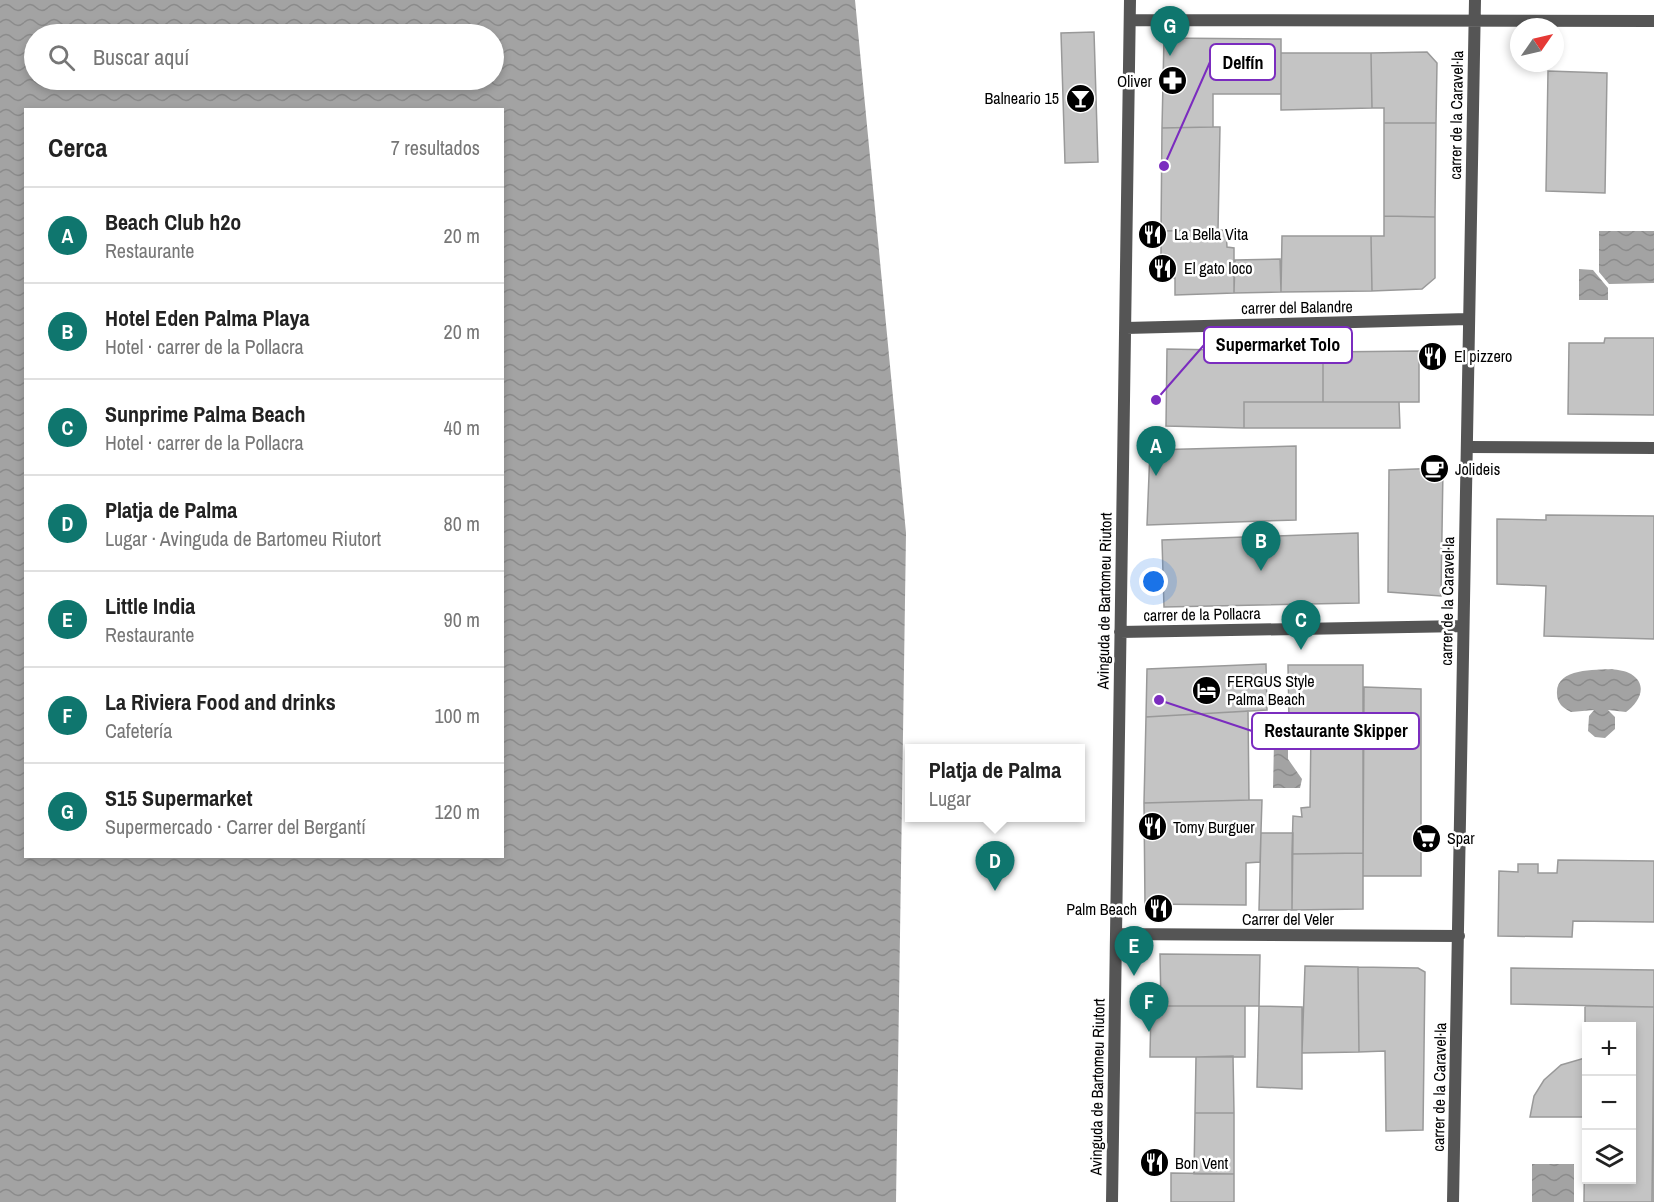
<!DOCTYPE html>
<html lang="es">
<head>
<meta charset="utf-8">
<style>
  :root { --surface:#fff; --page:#f2f2f2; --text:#222; --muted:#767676; --line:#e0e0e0; --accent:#0f766e }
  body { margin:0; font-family:"Archivo Narrow",sans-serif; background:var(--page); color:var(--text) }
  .controls { position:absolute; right:18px; bottom:18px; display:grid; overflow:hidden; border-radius:0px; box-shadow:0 3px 9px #0003 }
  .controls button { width:54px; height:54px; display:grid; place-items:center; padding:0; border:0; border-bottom:2px solid var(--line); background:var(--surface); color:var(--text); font:30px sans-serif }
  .compass { position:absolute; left:1510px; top:18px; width:54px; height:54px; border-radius:50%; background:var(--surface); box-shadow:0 3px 9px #0003; rotate:56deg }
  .you { position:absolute; left:1154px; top:582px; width:21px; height:21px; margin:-15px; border:4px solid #fff; border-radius:50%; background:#1a73e8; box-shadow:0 0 0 9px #1a73e833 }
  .badge { display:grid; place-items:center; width:39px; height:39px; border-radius:50%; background:var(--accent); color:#fff; font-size:20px; font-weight:700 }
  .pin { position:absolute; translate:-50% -50px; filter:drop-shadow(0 2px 3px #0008) }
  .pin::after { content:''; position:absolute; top:32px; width:21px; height:18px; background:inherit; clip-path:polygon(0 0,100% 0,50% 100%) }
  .popup { position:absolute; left:905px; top:744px; width:180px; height:78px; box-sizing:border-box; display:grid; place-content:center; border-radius:0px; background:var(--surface); filter:drop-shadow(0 2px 4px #0005); font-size:20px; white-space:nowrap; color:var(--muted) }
  .popup b { font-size:22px; color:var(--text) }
  .popup::after { content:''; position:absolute; left:50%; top:100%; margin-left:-12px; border:12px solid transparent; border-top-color:var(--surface) }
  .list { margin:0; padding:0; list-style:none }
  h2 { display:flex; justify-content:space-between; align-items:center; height:78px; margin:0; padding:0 24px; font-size:26px }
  h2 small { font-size:20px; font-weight:400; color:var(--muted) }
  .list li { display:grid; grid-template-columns:39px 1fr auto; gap:18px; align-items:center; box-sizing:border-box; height:96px; padding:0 24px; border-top:2px solid var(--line) }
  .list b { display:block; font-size:22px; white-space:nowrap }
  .list p { margin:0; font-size:20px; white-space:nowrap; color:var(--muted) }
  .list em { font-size:20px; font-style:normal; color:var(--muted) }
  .icon { flex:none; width:33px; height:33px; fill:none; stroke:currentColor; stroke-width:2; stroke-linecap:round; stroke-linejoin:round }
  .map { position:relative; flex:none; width:1654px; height:1202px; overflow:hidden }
  .search { position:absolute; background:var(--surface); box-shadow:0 3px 9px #0003; left:24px; top:24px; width:480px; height:66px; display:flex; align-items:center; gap:15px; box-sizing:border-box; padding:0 21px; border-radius:33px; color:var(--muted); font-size:22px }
  .panel { position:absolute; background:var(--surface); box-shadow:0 3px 9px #0003; left:24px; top:108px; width:480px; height:750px; border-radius:0px }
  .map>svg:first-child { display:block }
</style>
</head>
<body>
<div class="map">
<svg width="1654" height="1202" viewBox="0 0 1654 1202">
  <defs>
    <pattern id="water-waves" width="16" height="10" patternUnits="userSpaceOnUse" patternTransform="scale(1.5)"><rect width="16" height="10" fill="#a3a3a3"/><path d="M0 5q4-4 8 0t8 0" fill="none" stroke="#8b8b8b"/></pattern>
  </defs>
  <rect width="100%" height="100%" fill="#fff"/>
  <path fill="url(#water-waves)" fill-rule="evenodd" d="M0 0H855L906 533 896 1202H0ZM494 34V80H34V34ZM26 110H502V856H26Z
    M1599 231H1654V283L1609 284 1599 272Z
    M1579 269 1593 270 1608 288V300H1579Z
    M1612 669C1618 670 1626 671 1631 674 1649 685 1639 703 1626 712L1608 710 1615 717V729L1605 738 1595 737 1588 731 1589 716 1594 710 1571 712C1563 708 1557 703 1557 694 1555 668 1595 670 1612 669Z
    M1274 742H1288V759L1302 779 1300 788H1273Z
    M1532 1164H1574V1202H1532Z"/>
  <path fill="#c4c4c4" stroke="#999" stroke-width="1.5" fill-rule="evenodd" d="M1094 32 1098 162 1065 163 1061 33Z
    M1164 38 1281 39V94H1213V127L1162 128Z
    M1427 52 1437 63 1436 123H1384V108H1372L1371 53Z
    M1281 53H1371L1372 108 1281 110Z
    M1548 71 1607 73 1605 193 1546 191Z
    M1384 123H1436L1435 217 1384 216Z
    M1213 127H1220L1218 230 1161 231 1162 128Z
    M1384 216 1435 217V278L1422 289 1372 291 1371 236H1384Z
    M1226 230 1227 247 1234 248V293L1175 295V278H1161V231Z
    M1282 236H1371L1372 291 1281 292Z
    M1280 259 1281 292 1234 293 1235 260Z
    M1605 338H1654V415L1568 414 1569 343H1604Z
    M1167 349 1323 352V402H1244V428L1166 426Z
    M1419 351V402H1323V352Z
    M1244 402H1399L1400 428H1244Z
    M1296 446V520L1147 525 1150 450Z
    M1443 468 1441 596 1388 592 1389 470Z
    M1546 515 1654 516V639L1544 636 1546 586 1497 584V519L1546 520Z
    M1358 533 1359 603 1164 607 1162 540Z
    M1266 664 1267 710 1146 717 1147 669Z
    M1288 665H1363V853L1292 854 1293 816 1302 817 1301 808 1310 807 1311 729 1303 731 1302 719 1289 720Z
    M1364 687 1421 689V876H1363Z
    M1248 711 1249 800 1144 803 1146 717Z
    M1249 800H1262L1260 862 1246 863V905L1145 904 1144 803Z
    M1261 833H1293L1292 910H1259Z
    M1363 853V909L1292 910V854Z
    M1558 860 1654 861V922L1573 921 1572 937 1498 936 1499 871 1518 872V864H1538V873H1557Z
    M1160 954 1260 955 1259 1006H1161Z
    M1305 966 1358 967 1359 1052 1302 1053Z
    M1358 967 1418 968 1425 972 1423 1130 1386 1131 1385 1051 1359 1052Z
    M1511 968 1654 970V1007L1511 1004Z
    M1151 1006H1245V1057H1150Z
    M1259 1006 1302 1007V1089L1257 1087Z
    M1585 1006 1654 1007 1652 1202H1584L1585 1117H1530L1534 1096 1544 1080 1561 1065 1585 1058ZM1586 1026H1632V1180H1586Z
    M1654 1009V1202H1652Z
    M1233 1056 1234 1113H1195L1196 1057Z
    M1195 1113H1234V1174H1194Z
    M1171 1173 1234 1174V1202H1171Z"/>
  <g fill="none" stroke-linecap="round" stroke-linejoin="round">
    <path stroke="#555" stroke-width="12" d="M1467 447 1654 448"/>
    <path stroke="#555" stroke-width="12" d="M1130 20 1654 21
      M1126 328 1468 319
      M1120 632 1463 626
      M1116 934 1459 936
      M1112 1202 1130 0
      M1453 1202 1475 0"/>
  </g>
  <defs>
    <symbol id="pharmacy-disc" viewBox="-11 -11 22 22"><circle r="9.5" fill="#000" stroke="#fff"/><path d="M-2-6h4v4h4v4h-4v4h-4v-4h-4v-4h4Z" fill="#fff"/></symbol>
    <symbol id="bar-disc" viewBox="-11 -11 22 22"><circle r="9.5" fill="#000" stroke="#fff"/><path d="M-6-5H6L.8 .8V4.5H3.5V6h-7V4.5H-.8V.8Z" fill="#fff"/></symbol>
    <symbol id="restaurant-disc" viewBox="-11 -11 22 22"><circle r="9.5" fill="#000" stroke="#fff"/><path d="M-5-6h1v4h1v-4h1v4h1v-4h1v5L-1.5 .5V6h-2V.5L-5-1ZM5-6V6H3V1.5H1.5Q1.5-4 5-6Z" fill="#fff"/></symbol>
    <symbol id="cafe-disc" viewBox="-11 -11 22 22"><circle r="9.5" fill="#000" stroke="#fff"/><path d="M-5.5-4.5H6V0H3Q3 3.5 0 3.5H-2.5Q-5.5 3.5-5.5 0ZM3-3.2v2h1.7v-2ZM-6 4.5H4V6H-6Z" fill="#fff"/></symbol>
    <symbol id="hotel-disc" viewBox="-11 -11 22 22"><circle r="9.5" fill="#000" stroke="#fff"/><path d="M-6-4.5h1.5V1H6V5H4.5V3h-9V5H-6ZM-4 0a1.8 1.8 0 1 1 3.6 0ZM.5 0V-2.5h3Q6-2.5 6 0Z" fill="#fff"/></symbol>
    <symbol id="supermarket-disc" viewBox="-11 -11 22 22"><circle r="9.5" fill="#000" stroke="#fff"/><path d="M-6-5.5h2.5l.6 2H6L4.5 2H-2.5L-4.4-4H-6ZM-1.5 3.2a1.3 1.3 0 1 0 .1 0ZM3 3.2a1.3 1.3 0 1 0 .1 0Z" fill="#fff"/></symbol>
  </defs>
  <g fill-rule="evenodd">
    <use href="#pharmacy-disc" x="1156" y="64" width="33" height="33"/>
    <use href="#bar-disc" x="1064" y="82" width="33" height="33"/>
    <use href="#restaurant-disc" x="1136" y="218" width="33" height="33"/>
    <use href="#restaurant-disc" x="1146" y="252" width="33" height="33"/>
    <use href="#restaurant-disc" x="1416" y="340" width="33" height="33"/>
    <use href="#cafe-disc" x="1418" y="452" width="33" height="33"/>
    <use href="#hotel-disc" x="1190" y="674" width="33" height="33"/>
    <use href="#restaurant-disc" x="1136" y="810" width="33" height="33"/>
    <use href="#supermarket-disc" x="1410" y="822" width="33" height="33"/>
    <use href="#restaurant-disc" x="1142" y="892" width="33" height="33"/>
    <use href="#restaurant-disc" x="1138" y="1146" width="33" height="33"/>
  </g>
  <g text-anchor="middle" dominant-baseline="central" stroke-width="5" stroke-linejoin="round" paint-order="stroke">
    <g font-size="16" fill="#000" stroke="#fff" text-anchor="start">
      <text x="1152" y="81" text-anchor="end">Oliver</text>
      <text x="1059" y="98" text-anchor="end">Balneario 15</text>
      <text x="1174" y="234">La Bella Vita</text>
      <text x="1184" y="268">El gato loco</text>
      <text x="1454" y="356">El pizzero</text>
      <text x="1455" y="469">Jolideis</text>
      <text x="1227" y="681">FERGUS Style<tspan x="1227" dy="18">Palma Beach</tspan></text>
      <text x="1173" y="827">Tomy Burguer</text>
      <text x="1447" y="838">Spar</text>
      <text x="1137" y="909" text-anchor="end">Palm Beach</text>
      <text x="1175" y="1163">Bon Vent</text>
    </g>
    <g font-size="16" fill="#000" stroke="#fff">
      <text transform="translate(1456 115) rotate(-89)">carrer de la Caravel·la</text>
      <text transform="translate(1297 307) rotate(-1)">carrer del Balandre</text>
      <text transform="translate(1104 601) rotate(-89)">Avinguda de Bartomeu Riutort</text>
      <text transform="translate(1447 601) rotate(-89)">carrer de la Caravel·la</text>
      <text transform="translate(1202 614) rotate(-1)">carrer de la Pollacra</text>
      <text x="1288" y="919">Carrer del Veler</text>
      <text transform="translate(1097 1087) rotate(-89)">Avinguda de Bartomeu Riutort</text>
      <text transform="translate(1439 1087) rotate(-89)">carrer de la Caravel·la</text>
    </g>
  </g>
  <path fill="none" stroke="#7b2cbf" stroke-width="2" d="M1164 166L1210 62M1156 400L1204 345M1159 700L1252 731"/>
  <g fill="#7b2cbf" stroke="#fff" stroke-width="2">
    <circle cx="1164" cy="166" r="6"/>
    <circle cx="1156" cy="400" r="6"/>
    <circle cx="1159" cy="700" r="6"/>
  </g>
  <g fill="#fff" stroke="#7b2cbf" stroke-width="2">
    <rect x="1210" y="44" width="65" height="36" rx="6"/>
    <rect x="1204" y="327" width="148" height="36" rx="6"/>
    <rect x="1252" y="713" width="167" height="36" rx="6"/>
  </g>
  <g font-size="18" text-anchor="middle" font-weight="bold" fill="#000">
    <text x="1243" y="69">Delfín</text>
    <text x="1278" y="351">Supermarket Tolo</text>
    <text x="1336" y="737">Restaurante Skipper</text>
  </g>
</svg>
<div class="controls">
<button>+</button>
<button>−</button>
<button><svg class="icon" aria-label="layers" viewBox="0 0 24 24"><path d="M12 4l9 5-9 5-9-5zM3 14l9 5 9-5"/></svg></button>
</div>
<svg class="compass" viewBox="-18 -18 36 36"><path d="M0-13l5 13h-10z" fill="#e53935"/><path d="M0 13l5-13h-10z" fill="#767676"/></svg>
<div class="you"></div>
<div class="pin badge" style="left:1156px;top:476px">A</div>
<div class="pin badge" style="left:1261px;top:571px">B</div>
<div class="pin badge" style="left:1301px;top:650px">C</div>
<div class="pin badge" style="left:995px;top:891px">D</div>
<div class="popup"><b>Platja de Palma</b>Lugar</div>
<div class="pin badge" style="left:1134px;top:976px">E</div>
<div class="pin badge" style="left:1149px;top:1032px">F</div>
<div class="pin badge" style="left:1170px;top:56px">G</div>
<div class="search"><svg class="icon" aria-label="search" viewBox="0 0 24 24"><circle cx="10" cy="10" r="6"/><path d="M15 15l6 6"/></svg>Buscar aquí</div>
<section class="panel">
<h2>Cerca<small>7 resultados</small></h2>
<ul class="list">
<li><span class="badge">A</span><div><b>Beach Club h2o</b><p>Restaurante</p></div><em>20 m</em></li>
<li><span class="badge">B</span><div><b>Hotel Eden Palma Playa</b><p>Hotel · carrer de la Pollacra</p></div><em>20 m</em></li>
<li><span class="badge">C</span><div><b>Sunprime Palma Beach</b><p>Hotel · carrer de la Pollacra</p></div><em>40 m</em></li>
<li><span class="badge">D</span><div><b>Platja de Palma</b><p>Lugar · Avinguda de Bartomeu Riutort</p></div><em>80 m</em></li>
<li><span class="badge">E</span><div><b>Little India</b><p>Restaurante</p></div><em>90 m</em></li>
<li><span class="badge">F</span><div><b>La Riviera Food and drinks</b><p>Cafetería</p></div><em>100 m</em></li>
<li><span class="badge">G</span><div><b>S15 Supermarket</b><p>Supermercado · Carrer del Bergantí</p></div><em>120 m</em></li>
</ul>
</section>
</div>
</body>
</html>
